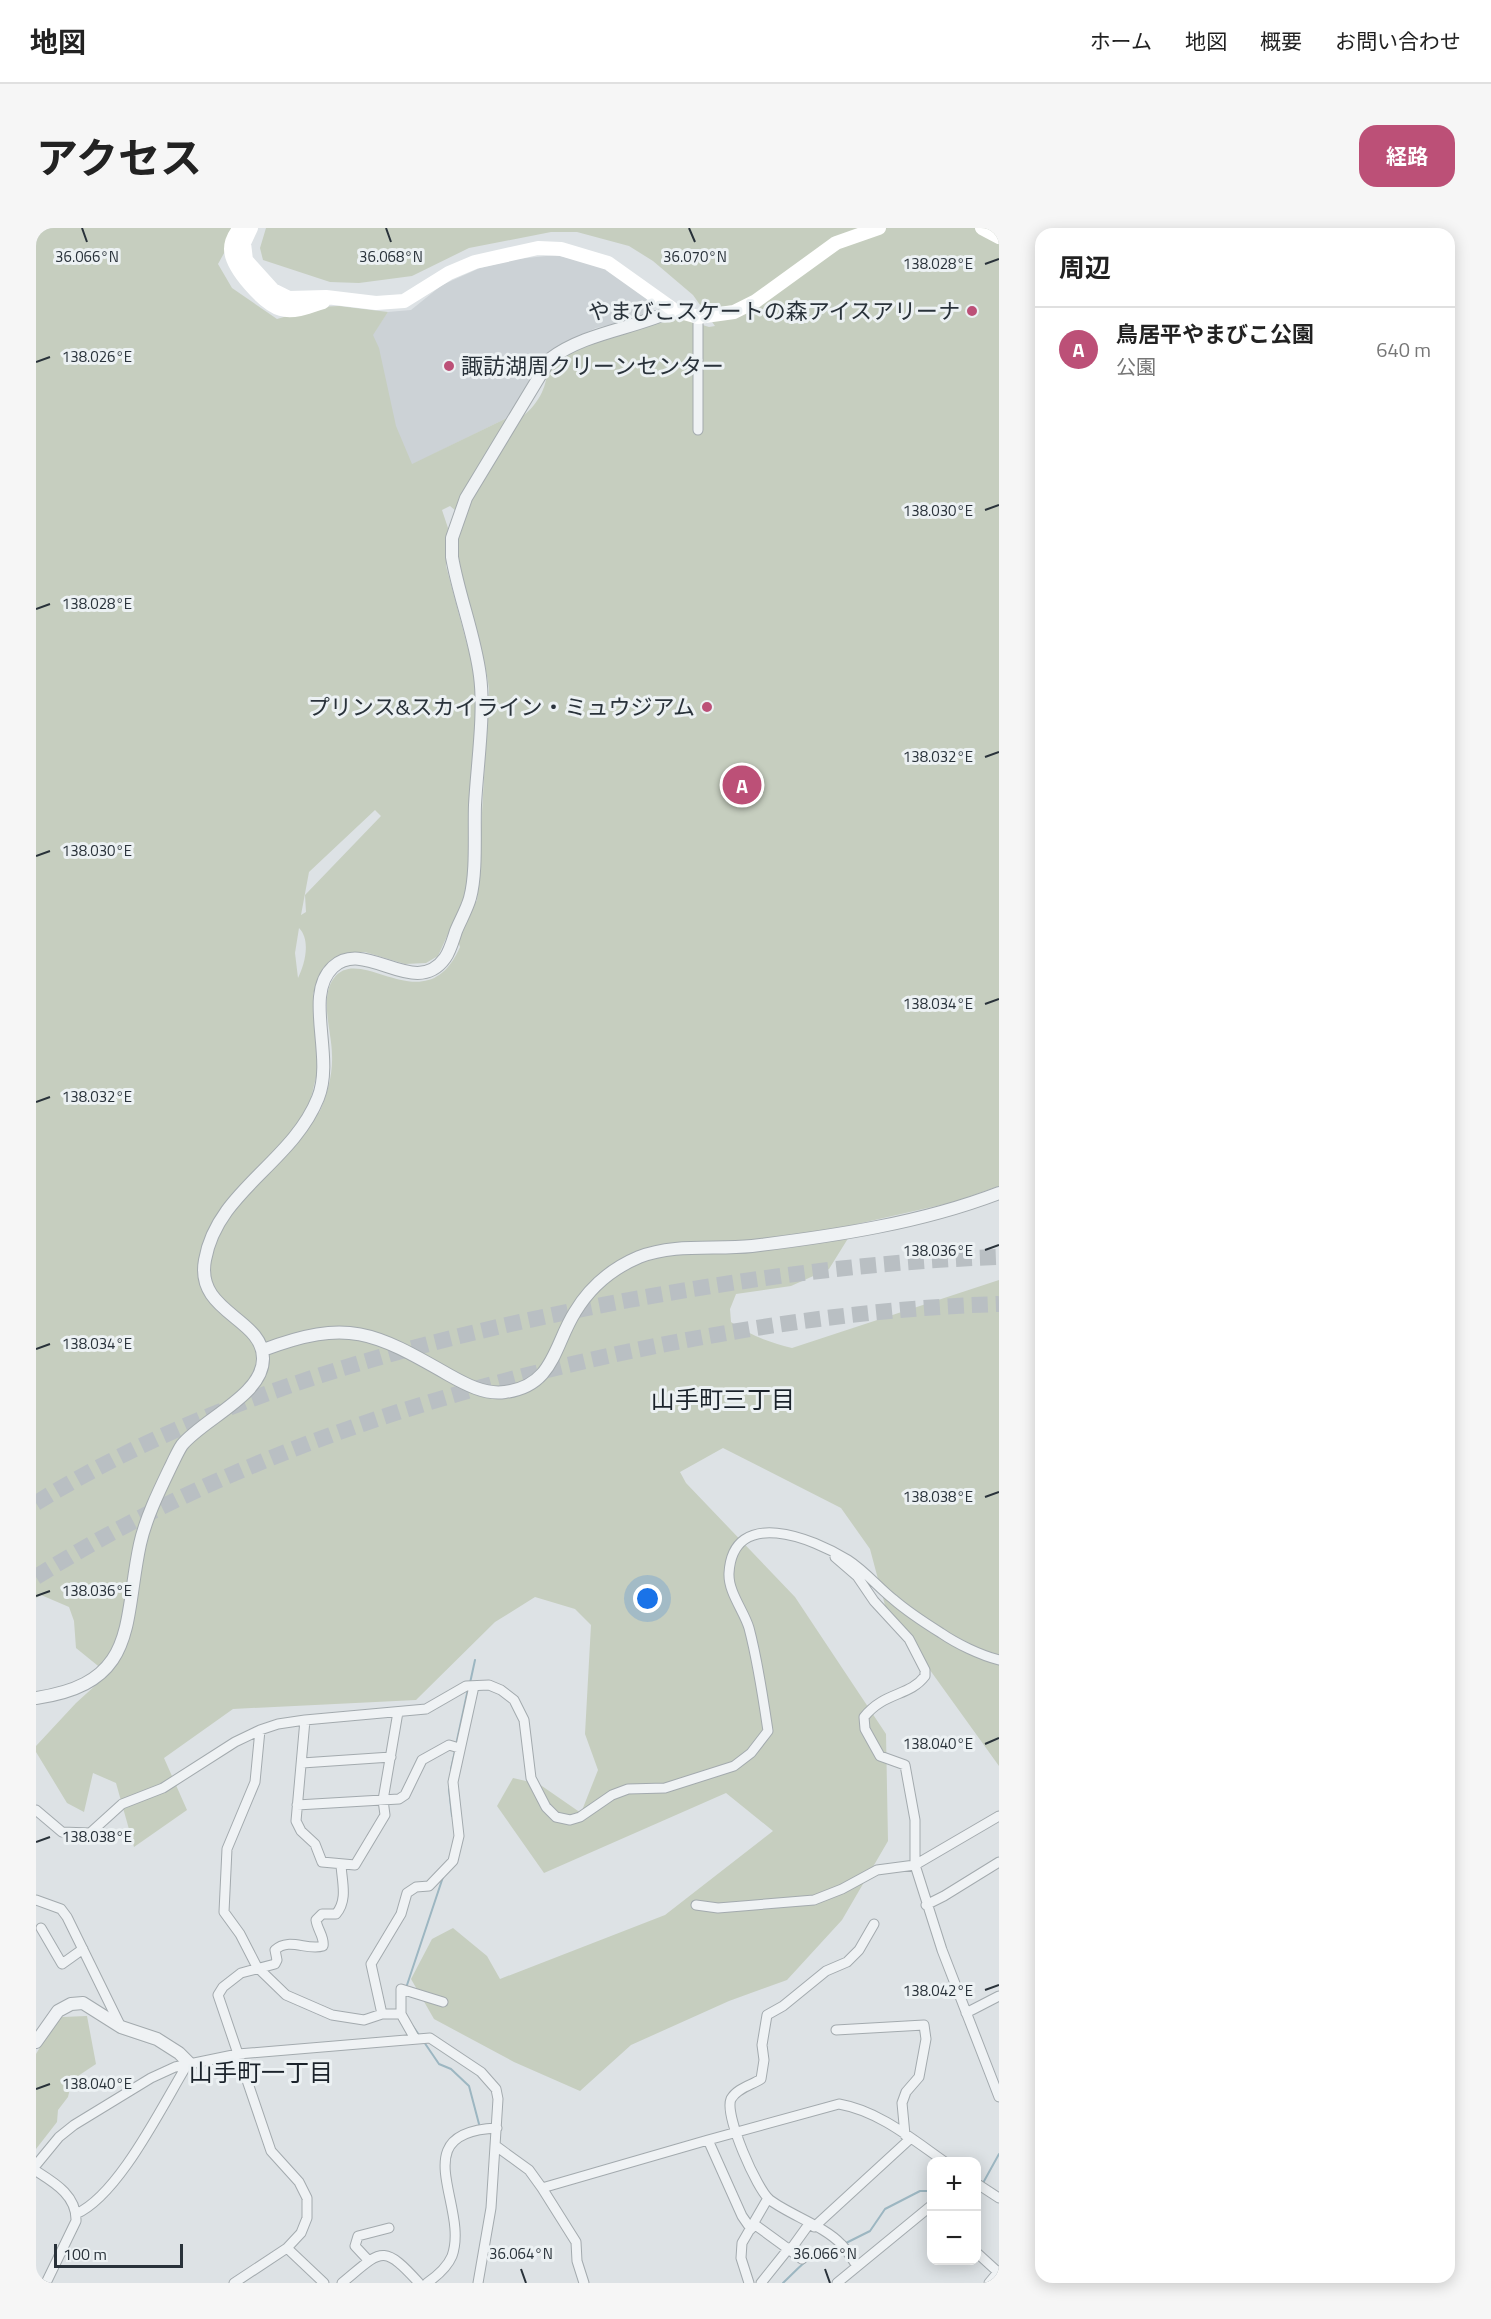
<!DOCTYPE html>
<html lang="ja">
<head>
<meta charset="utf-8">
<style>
  :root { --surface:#fff; --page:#f6f6f6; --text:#222; --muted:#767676; --line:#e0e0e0; --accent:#bc5077 }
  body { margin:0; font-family:"Titillium Web","Noto Sans JP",sans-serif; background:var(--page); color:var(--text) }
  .controls { position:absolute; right:18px; bottom:18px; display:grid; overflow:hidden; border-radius:12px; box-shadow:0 3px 15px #0003 }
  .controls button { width:54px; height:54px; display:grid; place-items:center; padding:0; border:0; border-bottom:2px solid var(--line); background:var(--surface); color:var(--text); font:30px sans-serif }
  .scale { position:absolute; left:18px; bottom:15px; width:129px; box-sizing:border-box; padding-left:6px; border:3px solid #29323a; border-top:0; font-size:16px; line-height:21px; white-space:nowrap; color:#29323a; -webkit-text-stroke:4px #ecf1f3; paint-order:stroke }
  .you { position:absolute; left:612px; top:1371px; width:21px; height:21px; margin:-15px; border:4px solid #fff; border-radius:50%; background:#1a73e8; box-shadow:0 0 0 9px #1a73e833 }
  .badge { display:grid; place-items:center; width:39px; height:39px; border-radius:50%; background:var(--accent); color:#fff; font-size:20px; font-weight:700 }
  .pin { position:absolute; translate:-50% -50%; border:3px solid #fff; box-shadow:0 2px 6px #0006 }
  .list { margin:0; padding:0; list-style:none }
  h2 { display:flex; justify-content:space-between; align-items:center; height:78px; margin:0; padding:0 24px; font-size:26px }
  h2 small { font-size:20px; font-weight:400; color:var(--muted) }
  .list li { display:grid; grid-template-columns:39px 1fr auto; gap:18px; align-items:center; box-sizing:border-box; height:84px; padding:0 24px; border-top:2px solid var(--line) }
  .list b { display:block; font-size:22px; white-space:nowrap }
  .list p { margin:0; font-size:20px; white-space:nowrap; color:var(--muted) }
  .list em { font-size:20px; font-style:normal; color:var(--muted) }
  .map { position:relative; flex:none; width:963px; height:2055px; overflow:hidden; border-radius:18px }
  header { display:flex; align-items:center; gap:36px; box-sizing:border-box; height:84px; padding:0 30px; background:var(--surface); border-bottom:2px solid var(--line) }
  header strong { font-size:28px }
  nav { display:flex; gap:33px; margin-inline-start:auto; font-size:21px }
  .intro { display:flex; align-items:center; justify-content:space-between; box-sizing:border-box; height:144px; padding:0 36px }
  h1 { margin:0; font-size:42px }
  .button { padding:15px 27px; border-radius:18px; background:var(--accent); color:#fff; font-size:21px; font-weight:700 }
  main { display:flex; gap:36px; padding:0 36px }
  aside { flex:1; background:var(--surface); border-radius:18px; box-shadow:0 3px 15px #0003 }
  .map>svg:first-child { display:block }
</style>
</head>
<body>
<header>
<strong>地図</strong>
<nav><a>ホーム</a><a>地図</a><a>概要</a><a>お問い合わせ</a></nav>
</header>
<div class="intro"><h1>アクセス</h1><a class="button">経路</a></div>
<main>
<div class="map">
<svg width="963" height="2055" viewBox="0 0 963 2055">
  <rect width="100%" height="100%" fill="#dde2e5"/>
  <path fill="#ccd2d6" d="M520 27 566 38 604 63 613 74V82H622L621 86 560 100 527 115 501 139 473 189 371 239 321 129 352 84 375 82 406 57 444 40 481 31Z"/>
  <path fill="#c6cebf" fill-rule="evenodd" d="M0 0H202L182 36 196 60 241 91 282 79 303 78 352 84 337 107 343 120 360 198 376 236 473 189 420 283 414 278 406 282 412 300 410 338 439 446 441 466 431 664 402 728 390 735 369 736 329 724H316L295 732 287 740 277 766 284 817 282 841 274 874 278 884 283 885C291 868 297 846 296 827 296 804 283 770 298 750 325 714 390 797 424 719L422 713 437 675 441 673 453 461C449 417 416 344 423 304 428 277 471 215 487 188 501 177 511 160 511 142L534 122 635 87 673 99 679 98 657 67 617 33 593 18 541 4H515L433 20 376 48 323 55 294 54 227 32 224 20 230 0H963V958L918 974 821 996 793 1041 755 1058 700 1066 694 1081 695 1094C715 1108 733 1114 756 1120L963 1052V1538L850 1381 834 1321 805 1280 687 1220 644 1244 650 1255 759 1369 850 1506 852 1613 806 1692 751 1752 693 1773 595 1817 544 1863 478 1834 398 1791 375 1751 396 1711 417 1700 451 1728 464 1751 629 1687 737 1603 690 1565 508 1645 461 1578 477 1550 503 1556 545 1585 562 1542 549 1506 555 1397 539 1381 499 1369 459 1394 380 1472 197 1481 128 1530 151 1582 98 1619 80 1555 57 1545 48 1584 31 1575 0 1524V1518L40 1475 72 1446 40 1420 38 1393 33 1379 5 1367 0 1370ZM339 582 345 588 269 667 270 684 265 687 273 644ZM263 700C275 712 269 736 262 750L259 725Z
    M51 1788 60 1836 36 1852 32 1869 22 1882 21 1894 0 1921V1826L13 1804 26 1789Z"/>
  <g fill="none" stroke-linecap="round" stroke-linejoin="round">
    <path stroke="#9cb6c1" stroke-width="2" d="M434 1455 439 1432
      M420 1517 432 1461
      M415 1541 419 1523
      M413 1561 416 1588
      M370 1760 407 1649
      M376 1797 383 1807
      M388 1814 403 1836 415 1841 433 1858 443 1896
      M947 1955 963 1926
      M810 2015 834 2003 849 1981 884 1963H896
      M747 2055C767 2036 774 2025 802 2018"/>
    <path stroke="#b9bfc3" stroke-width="16" stroke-dasharray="16 8" stroke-linecap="butt" d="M0 1275C179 1165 388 1110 593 1072 715 1050 839 1033 963 1029
      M0 1349C182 1235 386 1167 595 1123 716 1098 839 1080 963 1076"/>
    <defs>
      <path id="minor" d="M662 89V202
        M799 1329 821 1348 838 1373 873 1411 889 1442V1448C873 1469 849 1463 828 1489L829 1501 844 1528 869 1537 879 1592V1637L963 1588
        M269 1492 260 1593 265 1603 279 1616 286 1634 319 1637 349 1587 347 1572 362 1484
        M224 1502 219 1554 191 1621 188 1684 204 1706 221 1739 250 1767 296 1787 328 1792 346 1786H365L378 1809
        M266 1535 355 1529
        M261 1577 363 1571 369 1567 386 1532 413 1517 423 1520
        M0 1582 26 1604 54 1605 86 1576 127 1560 199 1514 224 1502 242 1496 269 1492 390 1481 430 1458 453 1457 465 1462 478 1472 488 1492 495 1550 510 1579 520 1589 534 1592 544 1589 576 1567 592 1561 629 1560 698 1538 715 1525 732 1503C727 1469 722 1434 713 1400 708 1383 692 1364 693 1345 697 1278 777 1310 812 1332 829 1343 842 1359 857 1371 872 1384 889 1395 905 1405 921 1416 944 1427 963 1432
        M0 1672 25 1681 31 1689 84 1797
        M660 1677 682 1680 778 1672 806 1661 841 1642 879 1637 906 1722 963 1869
        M890 1677 908 1668 963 1634
        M5 1700 26 1736 47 1721
        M930 1785 963 1768
        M346 1786 335 1736 365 1686 371 1665 380 1659 393 1658 417 1633 423 1608 417 1554 438 1458
        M365 1786V1761L407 1774
        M800 1802 888 1797 890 1811 883 1849 870 1864 866 1875 869 1907
        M672 1912 803 1876C843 1883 876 1911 909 1934
        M460 1918 493 1942 506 1960 540 2014 541 2033 548 2055
        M0 1937 23 1909 38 1897 115 1850 139 1839 202 1826 394 1810 445 1844 460 1861 462 1871 455 1980 442 2055
        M0 1943C19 1955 41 1968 40 1993L10 2055
        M940 1955 963 1970
        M506 1960 672 1912 706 1988 715 2001
        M40 1986C83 1967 126 1878 151 1837
        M718 1996 766 2031
        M778 1999 875 1910
        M251 2020 288 2055
        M755 2021 773 1996
        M940 2024 963 2045
        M333 2033 319 2018 322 2008 353 2000
        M821 2038C816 2031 811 2022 805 2016 788 1998 754 1987 734 1972 721 1962 688 1887 695 1871 701 1860 716 1857 725 1851L728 1832 726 1817 731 1787 747 1778 790 1743 811 1734 823 1722 838 1696
        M198 2055 251 2020 265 2005 271 1990V1970L263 1954 235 1923 182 1767 187 1759 205 1745 239 1736 241 1732 239 1722C253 1709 271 1723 287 1718 289 1710 281 1701 280 1692L286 1686H300C312 1672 306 1654 305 1637
        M306 2055C345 2023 346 2014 383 2055
        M391 2055C401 2048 411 2040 416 2028 434 1978 366 1904 461 1900
        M713 2055 705 2030 706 2015 732 1970
        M725 2055 753 2020
        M801 2055 896 1977
        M953 2055 963 2043"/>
      <path id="tertiary" d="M227 1122C312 1090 338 1104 413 1147 429 1156 449 1167 469 1164 518 1158 518 1117 539 1084 554 1059 577 1040 603 1029 639 1015 679 1022 716 1018 798 1008 885 995 963 965
        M0 1470C103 1455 87 1395 104 1316 110 1289 124 1261 136 1236 139 1230 142 1223 146 1217 167 1191 227 1167 227 1131 228 1090 159 1085 169 1032 181 963 256 935 282 870 299 828 267 767 297 739 329 709 379 772 409 730 414 723 417 712 420 703 424 693 431 681 434 670 441 644 438 605 439 577 441 538 449 486 444 448 439 408 423 369 416 329V310L430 270 514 131C550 104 598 101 638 82
        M0 1814 22 1783 35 1776 47 1775 85 1799 121 1811 143 1825 154 1836"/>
    </defs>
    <use href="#minor" stroke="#a3aaae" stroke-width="11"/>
    <use href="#tertiary" stroke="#a3aaae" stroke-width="14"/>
    <use href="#minor" stroke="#eff2f4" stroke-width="9"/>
    <use href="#tertiary" stroke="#eff2f4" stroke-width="12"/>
    <path stroke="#fff" stroke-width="14" d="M204 0C199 6 195 13 195 21 195 40 228 76 245 81 258 85 275 78 287 74
      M215 0 208 15 210 32 237 62 253 70 290 69 340 75 368 73 413 45 439 34 502 20 525 21 572 35 638 82 662 89 698 84 720 73 800 15 843 0
      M946 0 963 9"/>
  </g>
  <path fill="none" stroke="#29323a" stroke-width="2" d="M46 0 51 14M350 0 355 14M653 0 659 14M949 36 963 31M0 134 14 129M949 282 963 277M0 381 14 376M949 529 963 524M0 628 14 623M949 776 963 771M0 874 14 869M949 1022 963 1017M0 1121 14 1116M949 1269 963 1264M0 1368 14 1363M949 1516 963 1510M0 1614 14 1609M949 1762 963 1757M0 1861 14 1856M485 2041 490 2055M789 2041 794 2055"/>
  <g fill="#bc5077" stroke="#ecf1f3" stroke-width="2">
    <circle cx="936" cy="83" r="6"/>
    <circle cx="413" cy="138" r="6"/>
    <circle cx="671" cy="479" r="6"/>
  </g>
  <g text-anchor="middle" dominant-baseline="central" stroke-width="6" stroke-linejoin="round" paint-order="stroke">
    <g font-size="22" fill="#29323a" stroke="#ecf1f3" text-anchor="end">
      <text x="924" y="83">やまびこスケートの森アイスアリーナ</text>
      <text x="425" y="138" text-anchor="start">諏訪湖周クリーンセンター</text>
      <text x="659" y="479">プリンス&amp;スカイライン・ミュウジアム</text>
    </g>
    <g font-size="24" fill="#1b232b" stroke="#ecf1f3">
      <text x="687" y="1171">山手町三丁目</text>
      <text x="225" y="1844">山手町一丁目</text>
    </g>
  </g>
  <g font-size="15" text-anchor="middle" fill="#29323a" stroke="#ecf1f3" stroke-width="6" stroke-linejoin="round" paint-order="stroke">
    <text x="51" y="34">36.066°N</text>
    <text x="659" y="34">36.070°N</text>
    <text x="355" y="34">36.068°N</text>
    <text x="902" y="41">138.028°E</text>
    <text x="61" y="134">138.026°E</text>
    <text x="902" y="288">138.030°E</text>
    <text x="61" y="381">138.028°E</text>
    <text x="902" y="534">138.032°E</text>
    <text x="61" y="628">138.030°E</text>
    <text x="902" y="781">138.034°E</text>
    <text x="61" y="874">138.032°E</text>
    <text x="902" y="1028">138.036°E</text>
    <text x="61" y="1121">138.034°E</text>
    <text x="902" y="1274">138.038°E</text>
    <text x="61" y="1368">138.036°E</text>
    <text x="902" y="1521">138.040°E</text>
    <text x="61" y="1614">138.038°E</text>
    <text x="902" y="1768">138.042°E</text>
    <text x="61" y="1861">138.040°E</text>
    <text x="485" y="2031">36.064°N</text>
    <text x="789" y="2031">36.066°N</text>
  </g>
</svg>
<div class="controls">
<button>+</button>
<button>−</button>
</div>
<div class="scale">100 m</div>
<div class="you"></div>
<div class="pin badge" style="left:706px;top:557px">A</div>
</div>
<aside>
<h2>周辺<small></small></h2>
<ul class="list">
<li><span class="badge">A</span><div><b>鳥居平やまびこ公園</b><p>公園</p></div><em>640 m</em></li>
</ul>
</aside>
</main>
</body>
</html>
